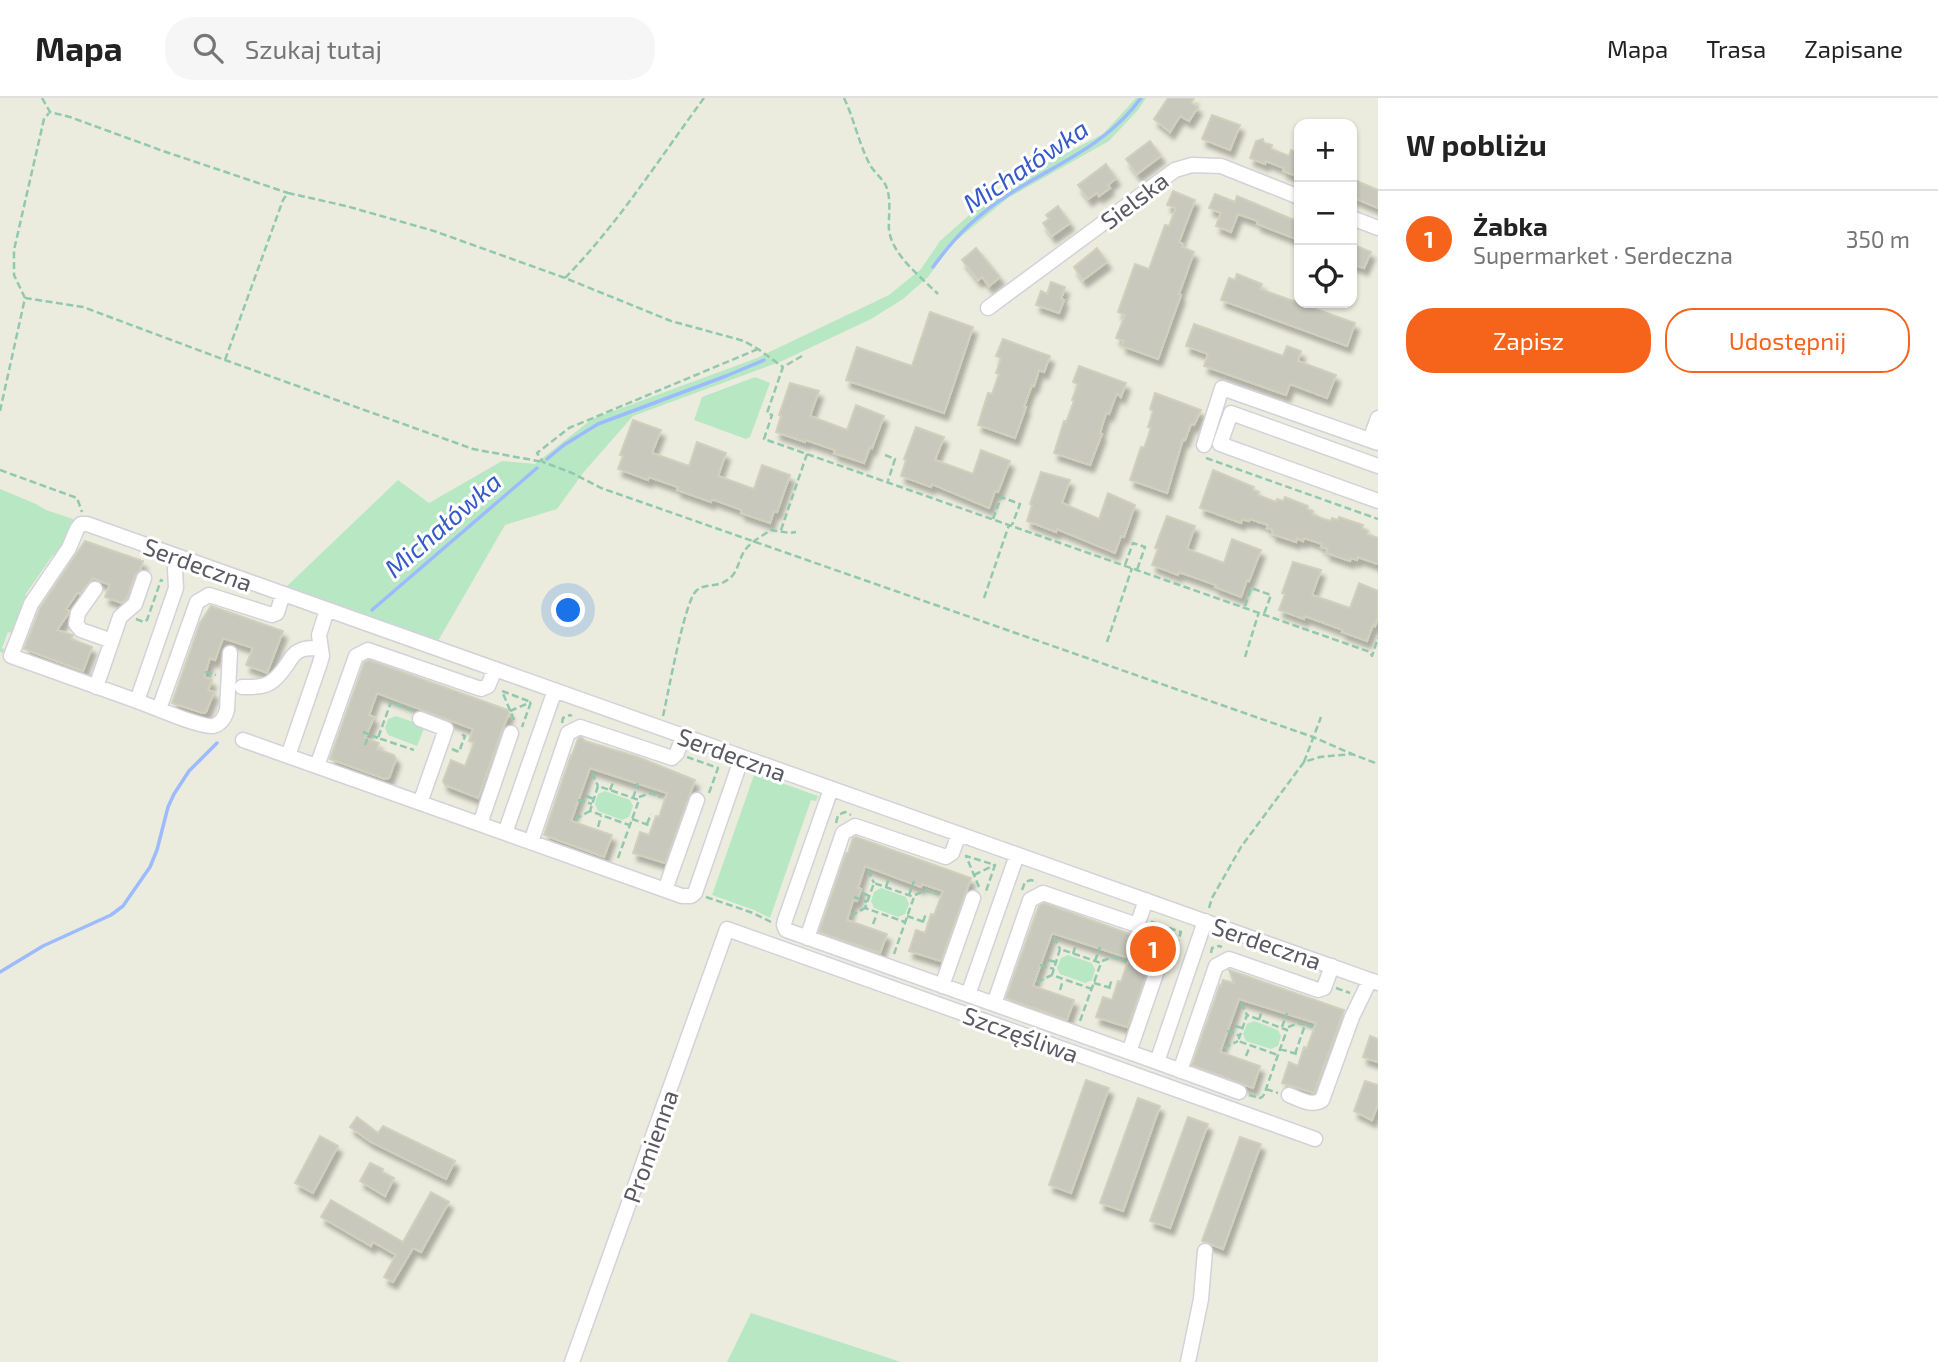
<!DOCTYPE html>
<html lang="pl">
<head>
<meta charset="utf-8">
<style>
  :root { --surface:#fff; --page:#f6f6f6; --text:#222; --muted:#767676; --line:#e0e0e0; --accent:#f6631b }
  body { margin:0; font-family:"Exo 2",sans-serif; background:var(--page); color:var(--text) }
  .controls { position:absolute; right:21px; top:21px; display:grid; overflow:hidden; border-radius:14px; box-shadow:0 2px 5px #0004 }
  .controls button { width:63px; height:63px; display:grid; place-items:center; padding:0; border:0; border-bottom:2px solid var(--line); background:var(--surface); color:var(--text); font:35px sans-serif }
  .you { position:absolute; left:569px; top:513px; width:24px; height:24px; margin:-18px; border:5px solid #fff; border-radius:50%; background:#1a73e8; box-shadow:0 0 0 10px #1a73e833 }
  .badge { display:grid; place-items:center; width:46px; height:46px; border-radius:50%; background:var(--accent); color:#fff; font-size:23px; font-weight:700 }
  .pin { position:absolute; translate:-50% -50%; border:4px solid #fff; box-shadow:0 2px 7px #0006 }
  .list { margin:0; padding:0; list-style:none }
  h2 { display:flex; justify-content:space-between; align-items:center; height:91px; margin:0; padding:0 28px; font-size:30px }
  h2 small { font-size:23px; font-weight:400; color:var(--muted) }
  .list li { display:grid; grid-template-columns:46px 1fr auto; gap:21px; align-items:center; box-sizing:border-box; height:98px; padding:0 28px; border-top:2px solid var(--line) }
  .list b { display:block; font-size:26px; white-space:nowrap }
  .list p { margin:0; font-size:23px; white-space:nowrap; color:var(--muted) }
  .list em { font-size:23px; font-style:normal; color:var(--muted) }
  .actions { display:flex; gap:14px; padding:21px 28px }
  .actions a { flex:1; padding:16px 0; border:2px solid var(--accent); border-radius:28px; text-align:center; font-size:24px; color:var(--accent) }
  .actions .main { background:var(--accent); color:#fff }
  .icon { flex:none; width:38px; height:38px; fill:none; stroke:currentColor; stroke-width:2; stroke-linecap:round; stroke-linejoin:round }
  .map { position:relative; flex:none; width:1378px; height:1264px; overflow:hidden }
  header { display:flex; align-items:center; gap:42px; box-sizing:border-box; height:98px; padding:0 35px; background:var(--surface); border-bottom:2px solid var(--line) }
  header strong { font-size:33px }
  nav { display:flex; gap:38px; margin-inline-start:auto; font-size:24px }
  .search { width:490px; height:63px; background:var(--page); display:flex; align-items:center; gap:18px; box-sizing:border-box; padding:0 24px; border-radius:28px; color:var(--muted); font-size:26px }
  main { display:flex }
  aside { flex:1; background:var(--surface) }
  .map>svg:first-child { display:block }
</style>
</head>
<body>
<header>
<strong>Mapa</strong>
<div class="search"><svg class="icon" aria-label="search" viewBox="0 0 24 24"><circle cx="10" cy="10" r="6"/><path d="M15 15l6 6"/></svg>Szukaj tutaj</div>
<nav><a>Mapa</a><a>Trasa</a><a>Zapisane</a></nav>
</header>
<main>
<div class="map">
<svg width="1378" height="1264" viewBox="0 0 1378 1264">
  <defs>
    <filter id="shadow"><feDropShadow dx="4" dy="7" stdDeviation="2" flood-color="#0004"/></filter>
  </defs>
  <rect width="100%" height="100%" fill="#ececde"/>
  <path fill="#b8e7c4" d="M1136 0H1146L1138 12 1109 43 1008 100 953 145 928 179 903 201 871 221 782 263 633 318 583 375 557 411 505 427 438 543 286 489 398 382 429 405 502 363 535 366 592 321 757 260 889 197 921 171 940 143 1001 89 1103 36Z
    M755 279 770 285 750 339 746 341 694 322 702 299Z
    M0 391 36 406 46 412 76 422 59 460 53 457 25 497 29 500 16 536 8 534 2 550 9 553 8 557 0 554Z
    M396 618 425 628 417 648 388 637 385 630 388 621Z
    M748 673 818 698 816 703 811 702 770 820 754 812 712 797 754 677 747 675Z
    M605 693 630 702 633 708 629 719 622 722 598 713 595 706 598 696Z
    M881 790 906 799 909 806 905 816 898 819 874 810 871 803 874 794Z
    M1068 857 1092 865 1095 872 1092 882 1085 885 1060 876 1057 870 1061 860Z
    M1254 923 1278 932 1281 938 1278 948 1271 951 1246 943 1243 936 1247 926Z
    M751 1215 901 1264H727Z"/>
  <g fill="none" stroke-linecap="round" stroke-linejoin="round">
    <path stroke="#9cbbff" stroke-width="3.5" d="M933 169C956 137 977 117 1011 95 1058 65 1107 47 1141 0
      M547 361 564 347 598 326 726 278 764 262
      M372 512 537 370
      M0 874 43 848 111 817 123 808 150 769 157 752 168 709 174 696 189 673 217 645"/>
  </g>
  <path fill="#c9c8bd" stroke="#d1d0bc" stroke-width="2" filter="url(#shadow)" d="M1168 0H1194L1191 5 1198 9 1189 23 1180 18 1170 34 1154 21Z
    M1212 17 1240 27 1230 52 1202 41Z
    M1263 41 1264 45 1272 47 1271 51 1289 58 1291 52 1299 55V79L1283 73 1284 70 1266 63 1265 66 1250 60 1256 43Z
    M1150 43 1161 58 1137 76 1126 61Z
    M1106 66 1116 80 1108 87 1110 90 1099 98 1097 95 1088 101 1078 87Z
    M1352 81 1378 92V110L1352 99Z
    M1173 93 1195 102 1179 144 1183 146 1182 149 1194 154 1179 196 1181 197 1158 261 1122 248 1124 243 1116 240 1125 217 1118 214 1135 166 1149 171 1165 127 1169 128 1176 110 1167 107Z
    M1215 96 1235 104 1237 98 1299 124V142L1257 126 1258 123 1238 116 1231 134 1216 128 1221 115 1209 110Z
    M1058 108 1070 125 1052 138 1043 125 1049 121 1046 117Z
    M1352 146 1371 154 1364 170 1352 166Z
    M976 150 1000 179 989 188 982 179 978 182 962 162Z
    M1097 150 1107 164 1083 182 1074 169Z
    M1237 176 1262 186 1260 191 1355 225 1347 248 1221 202 1229 180 1235 182Z
    M1051 184 1065 189 1061 201 1064 202 1059 215 1036 207 1041 193 1047 196Z
    M930 214 973 229 944 315 846 282 857 249 912 268Z
    M1194 226 1283 258 1287 248 1301 253 1298 263 1336 277 1327 300 1290 286 1286 297 1204 268 1208 256 1186 248Z
    M1003 241 1050 258 1044 274 1039 272 1034 288 1032 287 1024 309H1026L1015 340 978 327 988 295 992 296 999 276 996 275 1001 260 996 258Z
    M1079 268 1126 285 1121 299 1117 295 1109 316 1106 315 1100 335 1102 336 1090 367 1054 355 1064 323 1066 324 1074 303 1072 302 1078 286 1073 284Z
    M790 285 819 293 810 318 847 332 856 307 884 318 872 350 870 349 864 365 834 355 835 352 806 342 805 344 776 334 781 318 779 317Z
    M1155 295 1201 312 1194 327 1191 326 1185 342 1183 341 1167 395 1130 382 1141 349 1144 350 1151 330 1148 329 1153 313 1150 311Z
    M633 322 661 332 652 355 689 368 697 344 726 355 718 378 754 391 762 367 790 377 777 414 774 413 770 425 741 415 742 412 712 401 711 404 677 392 678 389 649 379 648 382 618 371 623 358 620 357Z
    M916 329 944 339 935 362 973 376 981 352 1010 363 998 394 995 393 989 410 932 386 931 389 901 378 906 362 904 361Z
    M1213 372 1254 389 1253 392 1259 394 1258 397 1276 404 1277 401 1283 403 1285 399 1308 408 1307 411 1313 413 1312 416 1321 420 1331 423 1332 420 1338 422 1339 419 1363 427 1362 430 1368 433 1367 436 1378 440V466L1358 459 1357 462 1351 460 1350 463 1326 455 1328 451 1321 449 1322 446 1304 440 1303 443 1297 440 1296 444 1272 436 1273 432 1267 430 1268 427 1250 421 1249 423 1242 421 1241 425 1200 410Z
    M1041 374 1070 382 1062 405 1099 421 1108 395 1135 407 1124 439 1121 438 1115 455 1057 431 1056 434 1027 423 1032 407 1030 406Z
    M1167 418 1195 428 1187 451 1224 465 1232 441 1261 452 1249 483 1247 482 1241 499 1215 489 1216 487 1179 474 1178 477 1152 467 1158 451 1155 450Z
    M85 443 143 463 140 472 135 477 127 500 122 505 105 499 110 487 93 480 80 496 78 494 66 511 69 513 68 516 57 532 73 537 71 541 92 549 83 573 24 551 40 510Z
    M1293 464 1321 472 1312 497 1350 510 1359 485 1378 493V520L1375 528 1373 527 1367 543 1342 534 1343 532 1305 518 1304 521 1279 512 1285 496 1282 495Z
    M211 508 283 533 267 575 246 567 253 550 223 540 215 562 210 560 204 579 212 582 208 592 214 594 206 614 203 615 172 605 200 525Z
    M369 562 508 612 509 616 502 632 478 700 445 687 443 683 451 662 465 668 474 645 469 643 473 631 377 595 369 617 374 619 365 640 379 645 377 651 394 657 396 661 389 680 385 681 330 661 364 565Z
    M581 639 585 643 638 659 695 682 665 765 633 755 640 734 649 737 656 718 659 719 667 695 590 670 571 723 612 737 604 759 544 737 571 657H572L578 641Z
    M856 739 971 780 941 863 909 853 916 832 925 835 931 816 934 817 943 793 922 786 921 789 865 768 858 790 861 791 857 803 853 802 847 822 887 836 880 855 819 834 846 755H848L853 740Z
    M1044 805 1158 846 1127 929 1096 919 1103 899 1112 902 1118 883 1121 884 1129 860 1052 835 1033 888 1074 902 1067 922 1006 900 1034 821 1039 808Z
    M1229 872 1344 912 1314 995 1282 985 1289 964 1298 968 1304 949 1307 950 1316 925 1239 901 1220 954 1260 968 1253 990 1192 967 1220 887 1221 888 1223 882 1234 885Z
    M1370 938 1378 941V964L1363 959Z
    M1086 982 1109 990 1071 1095 1049 1087Z
    M1365 983 1378 987V1006L1372 1022 1354 1013Z
    M1138 1000 1160 1008 1123 1113 1100 1105Z
    M357 1019 378 1035 383 1028 455 1063 446 1081 371 1044 350 1029Z
    M1188 1019 1208 1026 1170 1130 1150 1123Z
    M320 1038 338 1048 313 1095 295 1085Z
    M1240 1039 1261 1046 1223 1151 1202 1143Z
    M370 1065 383 1071 382 1074 394 1080 385 1098 360 1083Z
    M431 1094 449 1104 421 1154 413 1150 393 1184 384 1179 396 1157 373 1144 371 1148 321 1119 331 1102 403 1144Z"/>
  <g fill="none" stroke-linecap="round" stroke-linejoin="round">
    <defs>
      <path id="minor" d="M1352 120 1378 130
        M988 210 1175 72 1192 67 1221 68 1299 99
        M1370 342 1378 320
        M1204 347 1222 290 1378 345
        M1378 368 1231 315 1220 346 1378 403
        M178 459 175 471 176 490 137 603C151 608 201 630 213 628 221 626 225 619 227 612L230 555
        M95 491 78 515 76 526 81 532 112 543
        M327 512 319 537 322 558 320 565 288 658 505 735 555 592
        M96 589 120 519 135 506 144 480
        M242 589C267 590 274 586 288 565 291 560 294 555 299 553 305 549 314 550 321 550
        M137 603 11 558 31 506 69 450 77 431 81 426H87L1378 885
        M159 611 197 504 209 497 272 517 277 515 283 496
        M243 642 288 658
        M317 668 356 558 368 552 481 591 488 588 495 571
        M831 691 785 822 784 827 786 832 1129 954 1157 964 1205 823
        M420 705 446 631 420 621
        M480 726 511 635
        M505 735 682 798H691L695 795 742 659
        M531 744 568 635 580 629 672 660 677 655 683 638
        M665 792 697 702
        M807 840 843 735 855 728 946 759 952 755 959 736
        M942 888 973 800
        M968 897 1017 757
        M994 906 1030 802 1043 795 1134 826 1139 822 1146 802
        M1129 954 1159 867
        M1157 964 1239 994
        M1180 973 1216 868 1229 861 1318 892 1324 890 1332 868
        M1289 997C1299 1001 1312 1009 1322 1002L1352 919 1370 882
        M572 1264 727 831 1315 1041
        M1188 1264 1201 1201 1205 1153"/>
    </defs>
    <use href="#minor" stroke="#d2d2da" stroke-width="17"/>
    <path stroke="#91c8ae" stroke-width="2.5" stroke-dasharray="7 3.5" stroke-linecap="butt" d="M42 0 50 14 70 19 163 53 288 95
      M704 0C659 61 618 126 565 180L671 223 744 243 758 251 783 269
      M844 0C854 21 859 46 870 67 874 74 883 81 886 88 892 102 888 118 889 132 892 157 921 179 938 196
      M25 200 14 177V152L44 21 49 15
      M758 251 569 330 537 355 543 364 572 375 601 390 1313 639 1352 656
      M802 258 783 269 767 315 772 317 764 341 1370 554 1372 558 1378 540
      M225 262 283 102 288 95 346 108 434 133 565 180
      M0 313 25 200 83 209 225 262 473 351 543 364
      M885 357 895 361 888 383
      M1206 360 1378 421
      M0 372 77 400 82 414
      M993 421 1001 399 1020 406 1012 427
      M781 432 807 356
      M1125 467 1133 445 1145 449 1137 472
      M984 500 1009 427
      M1245 508 1251 490 1271 497 1264 516
      M136 521 144 524 147 522 161 482 163 483
      M1107 544 1132 470
      M1245 559 1259 514
      M205 574 216 577
      M412 612 391 604 378 640 414 652
      M510 613 531 604
      M663 618C668 597 684 505 696 493 706 484 717 491 730 480 738 474 739 460 745 452 752 443 762 438 771 432L790 435 796 434
      M514 622 502 593 531 604 522 629
      M562 625 563 620 570 617 572 618
      M363 634 378 640
      M365 647 369 636
      M452 651 459 654 465 638 460 636
      M687 659 718 670 709 695
      M1304 664 1321 619
      M592 675 598 688
      M610 692 614 682
      M586 698 594 701
      M639 699 651 695 661 699
      M633 700 638 685
      M578 702 592 706
      M575 721 590 713
      M632 721 651 728
      M836 725 838 717 845 714 851 717
      M647 726 651 716
      M598 729 601 718
      M618 760 639 702 598 688 590 713 629 727
      M868 772 874 785
      M974 777 995 767
      M886 789 889 780
      M979 789 966 758 995 767 985 796
      M1022 792 1025 784 1031 782 1037 784
      M862 795 870 798
      M909 797 914 783
      M915 797 926 792 938 796
      M706 799 753 815 771 824
      M854 799 867 804
      M1209 810 1212 800 1241 749 1304 664 1320 659 1352 656 1378 666
      M851 818 865 810
      M907 818 927 825
      M923 824 926 815
      M873 826 877 816
      M1054 839 1060 851
      M1160 844 1181 834
      M1211 855 1212 850 1219 848 1222 849
      M894 856 914 799 874 785 865 810 905 824
      M1073 856 1076 846
      M1165 856 1152 824 1181 834 1171 863
      M1048 862 1056 864
      M1095 863 1100 849
      M1102 863 1113 859 1126 863 1128 857
      M1040 867 1054 871
      M1037 884 1052 877
      M1094 885 1114 891
      M1109 890 1112 881
      M1336 890 1350 895
      M1060 892 1063 882
      M1241 905 1247 917
      M1259 922 1262 912
      M1080 923 1101 865 1060 851 1052 877 1092 891
      M1235 928 1242 930
      M1282 929 1287 915
      M1288 929 1299 925 1313 929
      M1227 933 1240 938
      M1224 950 1238 943
      M1280 951 1300 957
      M1295 956 1305 927
      M1246 958 1250 948
      M1266 991 1278 995
      M1249 997 1260 1000C1264 999 1265 995 1266 991 1273 971 1280 951 1287 932L1247 917 1238 943 1278 957"/>
    <use href="#minor" stroke="#fff" stroke-width="14"/>
  </g>
  <g text-anchor="middle" dominant-baseline="central" stroke-width="6" stroke-linejoin="round" paint-order="stroke">
    <g font-size="24" fill="#585961" stroke="#fff">
      <text transform="translate(1134 102) rotate(-37)">Sielska</text>
      <text transform="translate(198 466) rotate(20)">Serdeczna</text>
      <text transform="translate(732 656) rotate(20)">Serdeczna</text>
      <text transform="translate(1267 845) rotate(19)">Serdeczna</text>
      <text transform="translate(1021 936) rotate(20)">Szczęśliwa</text>
      <text transform="translate(650 1048) rotate(-70)">Promienna</text>
    </g>
    <g font-size="26" font-style="italic" fill="#3659ca" stroke="#fff">
      <text transform="translate(1025 67) rotate(-34)">Michałówka</text>
      <text transform="translate(442 426) rotate(-41)">Michałówka</text>
    </g>
  </g>
</svg>
<div class="controls">
<button>+</button>
<button>−</button>
<button><svg class="icon" aria-label="locate" viewBox="0 0 24 24"><circle cx="12" cy="12" r="6"/><path d="M12 2v4M12 18v4M2 12h4M18 12h4"/></svg></button>
</div>
<div class="you"></div>
<div class="pin badge" style="left:1153px;top:851px">1</div>
</div>
<aside>
<h2>W pobliżu<small></small></h2>
<ul class="list">
<li><span class="badge">1</span><div><b>Żabka</b><p>Supermarket · Serdeczna</p></div><em>350 m</em></li>
</ul>
<div class="actions"><a class="main">Zapisz</a><a>Udostępnij</a></div>
</aside>
</main>
</body>
</html>
